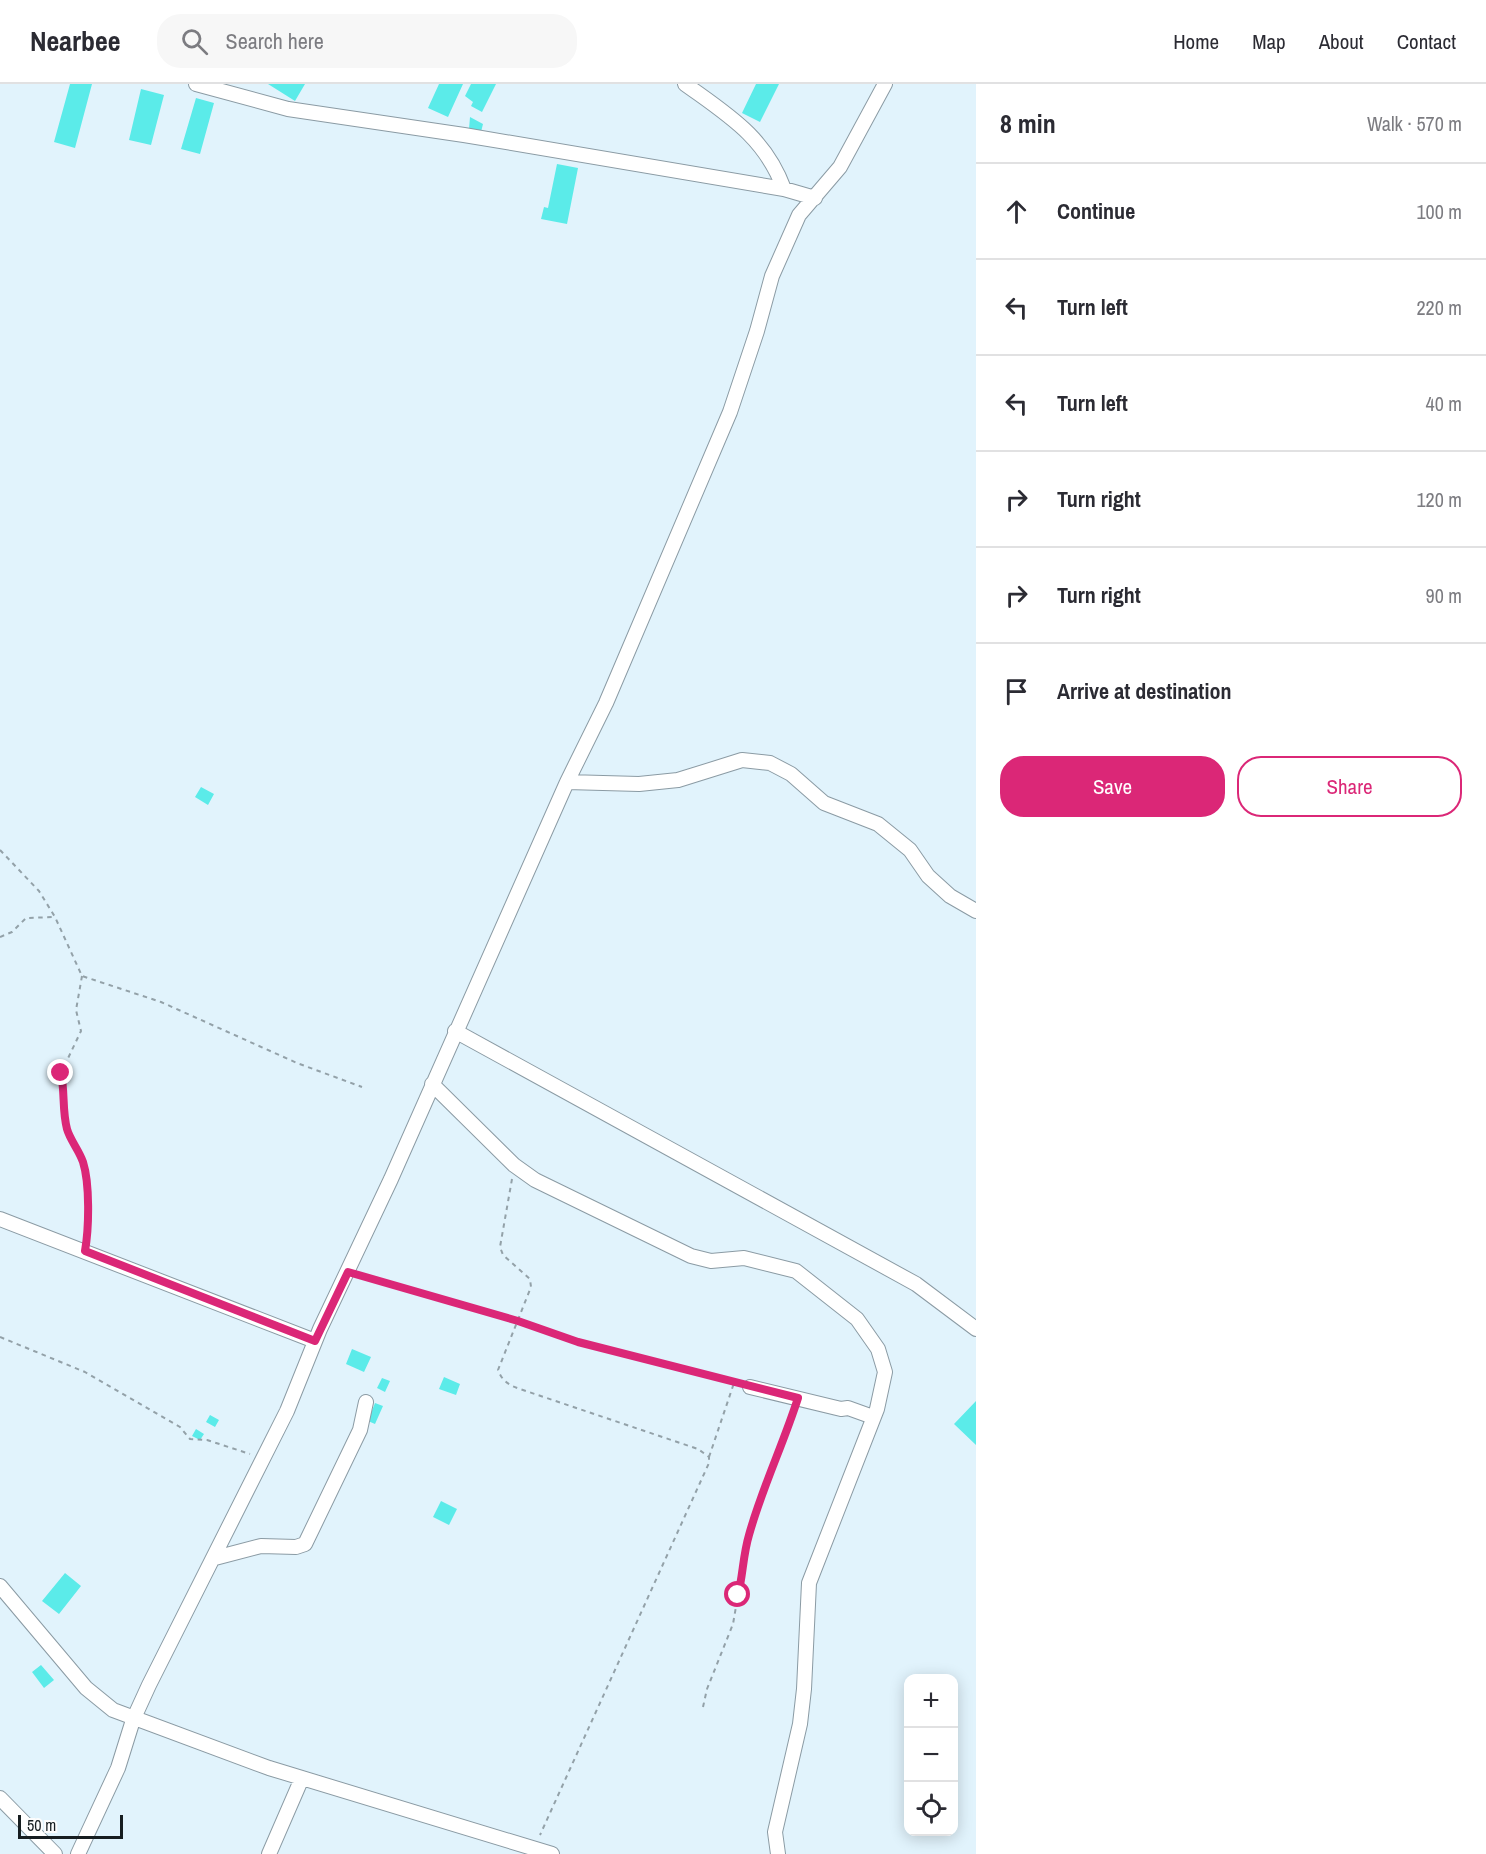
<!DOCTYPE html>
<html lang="en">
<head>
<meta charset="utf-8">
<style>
  :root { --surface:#fff; --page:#f7f7f7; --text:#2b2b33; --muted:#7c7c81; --line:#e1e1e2; --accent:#db2777 }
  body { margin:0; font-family:"Archivo Narrow",sans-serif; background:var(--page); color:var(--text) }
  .controls { position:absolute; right:18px; bottom:18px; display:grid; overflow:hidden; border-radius:12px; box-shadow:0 3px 15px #0003 }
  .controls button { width:54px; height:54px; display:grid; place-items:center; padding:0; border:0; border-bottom:2px solid var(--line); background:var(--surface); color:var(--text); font:30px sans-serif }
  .scale { position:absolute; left:18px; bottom:15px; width:105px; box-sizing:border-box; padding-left:6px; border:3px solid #161d20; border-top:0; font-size:16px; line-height:21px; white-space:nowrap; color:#161d20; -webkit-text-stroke:4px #fdfdfd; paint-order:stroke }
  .stop { position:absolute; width:18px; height:18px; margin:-14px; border:4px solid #db2777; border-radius:50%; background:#fff }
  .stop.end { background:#db2777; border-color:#fff; box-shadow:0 2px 6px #0008 }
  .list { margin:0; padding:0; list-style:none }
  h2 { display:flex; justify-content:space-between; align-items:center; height:78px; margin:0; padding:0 24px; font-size:26px }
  h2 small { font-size:20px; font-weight:400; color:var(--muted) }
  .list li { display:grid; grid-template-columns:39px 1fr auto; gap:18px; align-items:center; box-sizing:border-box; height:96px; padding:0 24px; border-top:2px solid var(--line) }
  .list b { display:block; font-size:22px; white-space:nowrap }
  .list em { font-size:20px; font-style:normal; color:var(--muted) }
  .actions { display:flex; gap:12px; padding:18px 24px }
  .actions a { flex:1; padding:14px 0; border:2px solid var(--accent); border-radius:24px; text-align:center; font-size:21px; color:var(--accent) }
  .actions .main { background:var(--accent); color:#fff }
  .icon { flex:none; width:33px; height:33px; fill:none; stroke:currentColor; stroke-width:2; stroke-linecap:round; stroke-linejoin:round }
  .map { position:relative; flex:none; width:976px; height:1770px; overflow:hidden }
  header { display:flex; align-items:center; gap:36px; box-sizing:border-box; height:84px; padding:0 30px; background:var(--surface); border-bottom:2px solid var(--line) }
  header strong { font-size:28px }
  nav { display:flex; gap:33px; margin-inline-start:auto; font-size:21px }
  .search { width:420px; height:54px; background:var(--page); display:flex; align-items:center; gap:15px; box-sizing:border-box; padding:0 21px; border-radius:24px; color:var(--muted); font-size:22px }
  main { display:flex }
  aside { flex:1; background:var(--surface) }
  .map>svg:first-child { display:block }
</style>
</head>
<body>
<header>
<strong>Nearbee</strong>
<div class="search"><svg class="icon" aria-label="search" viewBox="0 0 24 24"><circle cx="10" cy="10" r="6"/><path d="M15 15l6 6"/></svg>Search here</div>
<nav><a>Home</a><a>Map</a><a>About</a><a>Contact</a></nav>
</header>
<main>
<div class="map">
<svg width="976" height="1770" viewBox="0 0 976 1770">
  <rect width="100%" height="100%" fill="#e1f3fc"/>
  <path fill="#5bebe9" d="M70 0H92L75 64 54 58Z
    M268 0H305L295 17Z
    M439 0H463L448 33 428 24Z
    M471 0H496L482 28 471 22 473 18 465 12Z
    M756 0H779L760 38 742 29Z
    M141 5 164 11 151 61 129 56Z
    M196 14 214 19 200 70 181 65Z
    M470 33 483 40 481 48 469 45Z
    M557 80 578 84 567 140 541 135 544 123 548 124Z
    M201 703 214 710 208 721 195 713Z
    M352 1265 371 1273 364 1288 346 1280Z
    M444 1293 460 1300 456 1311 439 1305Z
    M382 1294 390 1297 385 1308 377 1304Z
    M976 1317V1361L954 1340Z
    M375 1319 383 1322 375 1340 368 1337Z
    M210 1331 219 1336 215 1343 206 1338Z
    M196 1345 204 1350 200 1356 192 1352Z
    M441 1417 457 1425 449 1441 433 1433Z
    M65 1489 81 1502 59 1530 42 1517Z
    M41 1581 54 1596 44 1604 32 1588Z"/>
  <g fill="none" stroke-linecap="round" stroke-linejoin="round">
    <defs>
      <path id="minor" d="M196 0 288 25 464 51 784 105 815 114
        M685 0C728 31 765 53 784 105
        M567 698 639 700 678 696 742 676 770 679 791 690 824 719 878 740 910 766 928 792 950 812 976 827
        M455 947 916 1200 976 1245
        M432 1000 514 1081 535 1096 691 1172 711 1177 744 1174 796 1187 857 1235 878 1265 885 1288 877 1325 809 1499 804 1605 800 1640 775 1748 778 1770
        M0 1135 315 1257
        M750 1303 841 1325 848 1324 873 1333
        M215 1474 261 1462 296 1463 305 1460 360 1346 366 1318
        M0 1502 86 1604 113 1626 269 1684 552 1770
        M0 1714 55 1770
        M78 1770 118 1684 133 1636 149 1601 287 1327 320 1245 391 1095 567 698 606 619 730 328 757 247 772 192 799 131 840 83 885 0
        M269 1770 302 1694"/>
    </defs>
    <use href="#minor" stroke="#8b9ba4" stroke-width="16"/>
    <path stroke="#93a1a8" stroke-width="2" stroke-dasharray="4.5 4.5" stroke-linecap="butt" d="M0 766 39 807 55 833 82 892 161 918 297 979 362 1003
      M0 853 12 848 26 834 54 833
      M82 892 76 926 81 947 61 989C65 1008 62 1026 67 1045 70 1057 80 1066 83 1079 90 1101 87 1130 87 1154
      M512 1095 500 1163 503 1171 530 1195 531 1203 498 1286C503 1299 511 1302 523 1306L698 1365 709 1373V1379L540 1751
      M361 1191 518 1237 578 1258 739 1300
      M0 1253 85 1288 180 1343 190 1355 207 1356 250 1370
      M709 1373 734 1299
      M703 1623 707 1605 733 1540 748 1453 762 1408 793 1328"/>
    <use href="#minor" stroke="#fff" stroke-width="14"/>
  </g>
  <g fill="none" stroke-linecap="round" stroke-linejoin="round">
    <path stroke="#db2777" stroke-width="8" d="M61 989C65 1008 62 1026 67 1045 70 1056 79 1066 83 1078 90 1100 89 1144 85 1167L315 1257 348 1188 518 1237 578 1258 798 1314C783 1361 762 1404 749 1451 743 1471 743 1491 738 1511"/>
  </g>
</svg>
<div class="controls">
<button>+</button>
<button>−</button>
<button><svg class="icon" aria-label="locate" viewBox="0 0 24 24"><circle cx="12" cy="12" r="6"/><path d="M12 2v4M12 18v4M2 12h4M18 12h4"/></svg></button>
</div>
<div class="scale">50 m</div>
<div class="stop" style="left:738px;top:1511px"></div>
<div class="stop end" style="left:61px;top:989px"></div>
</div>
<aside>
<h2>8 min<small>Walk · 570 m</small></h2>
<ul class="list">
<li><svg class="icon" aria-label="ahead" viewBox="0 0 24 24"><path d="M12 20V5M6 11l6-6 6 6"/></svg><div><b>Continue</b></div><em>100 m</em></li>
<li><svg class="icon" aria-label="left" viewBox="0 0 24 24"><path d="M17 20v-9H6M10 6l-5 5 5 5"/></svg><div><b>Turn left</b></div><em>220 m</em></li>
<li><svg class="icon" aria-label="left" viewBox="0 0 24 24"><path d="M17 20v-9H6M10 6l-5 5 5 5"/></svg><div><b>Turn left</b></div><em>40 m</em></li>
<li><svg class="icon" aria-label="right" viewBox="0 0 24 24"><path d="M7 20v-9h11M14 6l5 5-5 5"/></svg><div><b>Turn right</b></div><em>120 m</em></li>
<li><svg class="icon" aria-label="right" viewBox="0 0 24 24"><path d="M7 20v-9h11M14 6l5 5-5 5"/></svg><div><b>Turn right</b></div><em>90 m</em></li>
<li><svg class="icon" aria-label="arrive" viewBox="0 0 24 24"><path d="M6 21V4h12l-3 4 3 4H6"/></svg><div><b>Arrive at destination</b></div></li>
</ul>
<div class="actions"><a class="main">Save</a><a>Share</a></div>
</aside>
</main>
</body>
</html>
